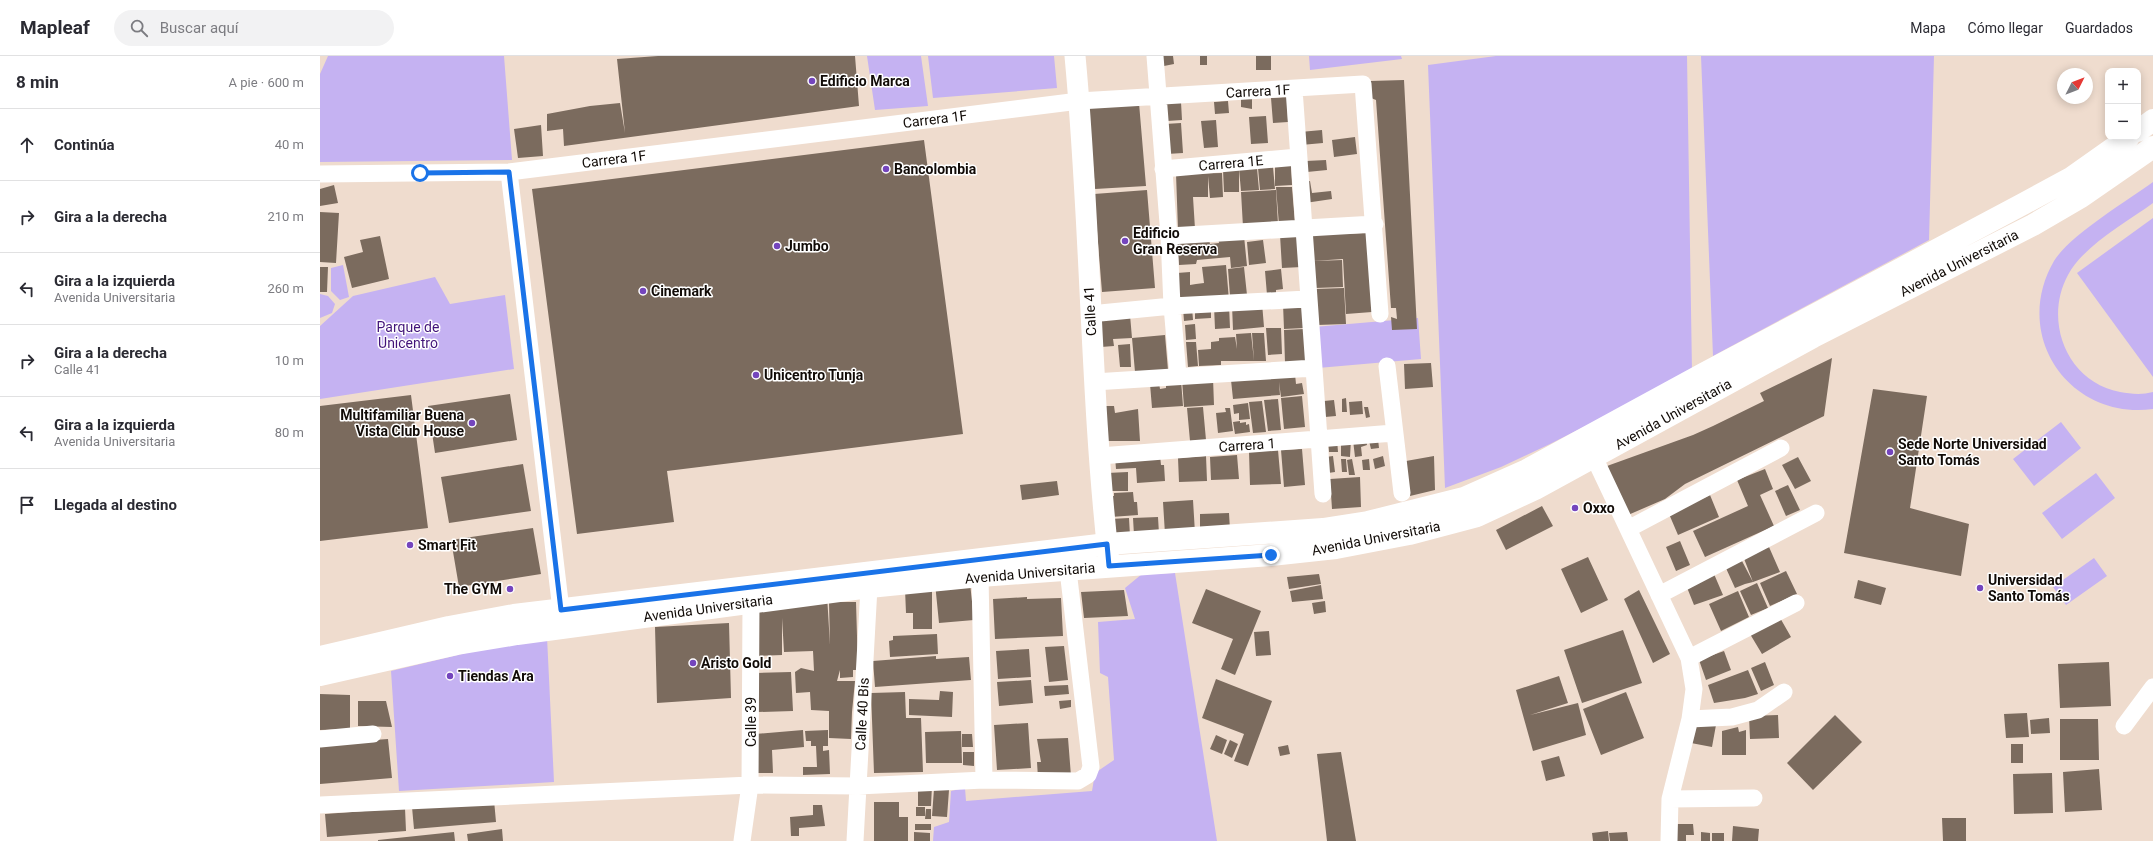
<!DOCTYPE html>
<html lang="es">
<head>
<meta charset="utf-8">
<style>
  :root { --surface:#fff; --page:#f2f2f3; --text:#2b2b33; --muted:#7c7c81; --line:#e1e1e2 }
  body { margin:0; font-family:Roboto,sans-serif; background:var(--page); color:var(--text) }
  .controls { position:absolute; right:12px; top:12px; display:grid; overflow:hidden; border-radius:8px; box-shadow:0 2px 10px #0003 }
  .controls button { width:36px; height:36px; display:grid; place-items:center; padding:0; border:0; border-bottom:1px solid var(--line); background:var(--surface); color:var(--text); font:20px sans-serif }
  .compass { position:absolute; left:1737px; top:12px; width:36px; height:36px; border-radius:50%; background:var(--surface); box-shadow:0 2px 10px #0003; rotate:48deg }
  .stop { position:absolute; width:12px; height:12px; margin:-9px; border:3px solid #1a73e8; border-radius:50%; background:#fff }
  .stop.end { background:#1a73e8; border-color:#fff; box-shadow:0 1px 4px #0008 }
  .list { margin:0; padding:0; list-style:none }
  h2 { display:flex; justify-content:space-between; align-items:center; height:52px; margin:0; padding:0 16px; font-size:17px }
  h2 small { font-size:13px; font-weight:400; color:var(--muted) }
  .list li { display:grid; grid-template-columns:26px 1fr auto; gap:12px; align-items:center; box-sizing:border-box; height:72px; padding:0 16px; border-top:1px solid var(--line) }
  .list b { display:block; font-size:15px; white-space:nowrap }
  .list p { margin:0; font-size:13px; white-space:nowrap; color:var(--muted) }
  .list em { font-size:13px; font-style:normal; color:var(--muted) }
  .icon { flex:none; width:22px; height:22px; fill:none; stroke:currentColor; stroke-width:2; stroke-linecap:round; stroke-linejoin:round }
  .map { position:relative; flex:none; width:1833px; height:785px; overflow:hidden }
  header { display:flex; align-items:center; gap:24px; box-sizing:border-box; height:56px; padding:0 20px; background:var(--surface); border-bottom:1px solid var(--line) }
  header strong { font-size:19px }
  nav { display:flex; gap:22px; margin-inline-start:auto; font-size:14px }
  .search { width:280px; height:36px; background:var(--page); display:flex; align-items:center; gap:10px; box-sizing:border-box; padding:0 14px; border-radius:22px; color:var(--muted); font-size:15px }
  main { display:flex }
  aside { flex:1; background:var(--surface) }
  .map>svg:first-child { display:block }
</style>
</head>
<body>
<header>
<strong>Mapleaf</strong>
<div class="search"><svg class="icon" aria-label="search" viewBox="0 0 24 24"><circle cx="10" cy="10" r="6"/><path d="M15 15l6 6"/></svg>Buscar aquí</div>
<nav><a>Mapa</a><a>Cómo llegar</a><a>Guardados</a></nav>
</header>
<main>
<aside>
<h2>8 min<small>A pie · 600 m</small></h2>
<ul class="list">
<li><svg class="icon" aria-label="ahead" viewBox="0 0 24 24"><path d="M12 20V5M6 11l6-6 6 6"/></svg><div><b>Continúa</b></div><em>40 m</em></li>
<li><svg class="icon" aria-label="right" viewBox="0 0 24 24"><path d="M7 20v-9h11M14 6l5 5-5 5"/></svg><div><b>Gira a la derecha</b></div><em>210 m</em></li>
<li><svg class="icon" aria-label="left" viewBox="0 0 24 24"><path d="M17 20v-9H6M10 6l-5 5 5 5"/></svg><div><b>Gira a la izquierda</b><p>Avenida Universitaria</p></div><em>260 m</em></li>
<li><svg class="icon" aria-label="right" viewBox="0 0 24 24"><path d="M7 20v-9h11M14 6l5 5-5 5"/></svg><div><b>Gira a la derecha</b><p>Calle 41</p></div><em>10 m</em></li>
<li><svg class="icon" aria-label="left" viewBox="0 0 24 24"><path d="M17 20v-9H6M10 6l-5 5 5 5"/></svg><div><b>Gira a la izquierda</b><p>Avenida Universitaria</p></div><em>80 m</em></li>
<li><svg class="icon" aria-label="arrive" viewBox="0 0 24 24"><path d="M6 21V4h12l-3 4 3 4H6"/></svg><div><b>Llegada al destino</b></div></li>
</ul>
</aside>
<div class="map">
<svg width="1833" height="785" viewBox="0 0 1833 785">
  <rect width="100%" height="100%" fill="#efdcce"/>
  <path fill="#c5b2f2" d="M8 0H184L192 104 0 106V18Z
    M547 0H601L608 50 555 54Z
    M608 0H734L737 32 613 42Z
    M989 0H1081L1082 3 990 14Z
    M1176 0H1367L1372 316 1230 388 1181 411 1125 432 1108 9Z
    M1381 0H1614L1609 184 1393 300Z
    M1833 126V147C1807 166 1763 190 1748 219 1723 265 1747 326 1800 336 1811 338 1822 339 1833 336V353C1749 364 1691 279 1734 205 1750 179 1807 145 1833 126Z
    M1833 162V321L1757 217Z
    M23 209 29 241 20 244 11 235V212Z
    M115 221 130 248 185 239 194 313 0 343V270L33 240Z
    M0 238 8 240 15 248 12 257 0 262Z
    M1098 262 1101 303 998 312 994 271Z
    M1741 366 1761 392 1714 430 1693 403Z
    M1776 417 1795 442 1742 483 1722 457Z
    M1774 502 1787 520 1746 549 1733 531Z
    M855 517 897 785H613L614 771 629 766 631 735 645 732 646 745 772 735 775 717 794 704 788 621 780 617 778 566 815 563 805 532 822 518Z
    M227 581 234 726 79 735 71 615 167 592Z"/>
  <path fill="#7b6b5e" d="M338 0H535L539 50 244 90 243 73 227 75V58L270 50 300 47 305 77 297 3Z
    M842 0H853L854 8 844 10Z
    M880 0H887V9H880Z
    M936 0H951V14H936Z
    M1084 24 1097 273 1072 274 1071 261 1077 263 1076 252H1071L1056 44 1051 42 1050 25Z
    M967 41 968 66 953 67 951 42Z
    M921 43H932V53L921 51Z
    M908 45 909 57 895 58 894 46Z
    M861 46 862 64 847 65 846 47Z
    M819 47 826 130 775 133 768 50Z
    M946 60 948 87 931 88 929 61Z
    M896 64 898 91 884 92 881 65Z
    M861 67 863 97 847 98 845 68Z
    M221 69 223 100 198 102 194 73Z
    M1002 74 1003 87 981 89 980 76Z
    M1035 81 1037 98 1014 101 1012 84Z
    M604 84 643 378 347 415 354 466 257 478 212 133Z
    M1006 104 1007 114 987 116 986 105Z
    M971 107 972 129 955 130V108Z
    M953 111 955 133 940 134 938 112Z
    M937 112 939 134 921 135 919 113Z
    M919 113V136H904L903 114Z
    M902 117 903 141 890 142 888 120V141H873L875 173H858L856 118Z
    M990 125 992 137 1011 135 1012 143 985 147 982 126Z
    M14 129 18 147 0 150V133Z
    M956 131H972L975 168 959 169Z
    M827 134 835 232 782 236 774 138Z
    M956 134 958 168 923 171 921 136Z
    M0 156 19 157 16 207 0 206Z
    M993 174 1021 178 1047 177 1052 256 1026 258 1023 203 993 205Z
    M980 177 982 211 962 212 960 179Z
    M60 180 69 223 32 232 24 201 43 196 40 184Z
    M898 180H924L927 210 911 212 910 201 877 204 876 208 859 209 857 187 889 184 890 188 899 187Z
    M943 184 946 207 929 209 927 186Z
    M1022 204 1023 231 995 232 994 205Z
    M906 209 909 244 859 248 857 217 870 216V229L876 228 884 227 882 211Z
    M0 211H8L7 236H0Z
    M924 211 927 239 910 240 908 213Z
    M961 213 963 233 956 234V238L947 239 945 215Z
    M1024 232 1026 268 997 269 995 233Z
    M942 247 944 271 913 274 912 249Z
    M983 247 984 272 964 273 963 248Z
    M909 249 910 272 895 273 894 250Z
    M891 250V262L875 263V251Z
    M872 251 873 264 864 265 863 252Z
    M810 259 812 282 793 283 794 290 781 291 778 261Z
    M875 268 876 283 866 284 865 269Z
    M946 272H961L962 298 948 299Z
    M984 273 987 305 965 307 964 274Z
    M931 277 934 305H901V309L879 310 878 294 891 293V286L899 285V282L915 281 917 293 916 278Z
    M932 277H944L946 305H934Z
    M845 279 848 314 815 316 812 282Z
    M866 286H876L878 310 868 311Z
    M810 288 811 311H800L798 289Z
    M1512 302 1504 360 1365 428 1345 443 1308 459 1287 410 1373 379 1393 370 1444 345 1440 337Z
    M1111 307 1113 331 1085 333 1084 308Z
    M975 318 976 328 982 327 984 338 961 341 959 326 960 339 913 343 911 324Z
    M893 322 894 349 864 351 862 324Z
    M861 324 863 350 832 352 830 328 839 327 840 333 846 332V328Z
    M1553 333 1607 340 1590 452 1649 468 1641 520 1524 497Z
    M190 338 197 384 115 397 108 350Z
    M91 339 108 472 0 485V350Z
    M982 340 985 371 964 373 961 342Z
    M1026 342 1027 356H1022V343Z
    M958 343 961 374 948 375 944 344Z
    M1014 344 1016 360 1005 361 1004 345Z
    M942 345 946 376 933 377 929 346Z
    M1042 345 1043 358 1030 359 1029 346Z
    M928 347 930 363 919 364V357L914 358 913 349Z
    M783 350H794L795 357 818 353 820 385H788Z
    M883 351 886 384 870 385 867 352Z
    M1044 351H1048L1050 361 1046 362Z
    M905 352H910L913 375 898 377 896 357 906 356Z
    M920 365V367L926 366V369L929 368 930 376 915 378 913 366Z
    M1017 383 1018 396H1009L1008 384Z
    M1046 383 1047 389 1041 391 1042 400 1035 401 1033 384Z
    M1058 383 1059 392 1051 393 1049 385Z
    M1021 384H1031L1030 401 1021 400Z
    M982 393 985 429 964 431 961 394Z
    M958 394 961 428 930 429 929 396Z
    M840 399 841 409H844L845 425 817 427 816 412 796 413 795 401Z
    M917 399 919 423 891 424 890 401Z
    M886 400 887 425 859 426 858 402Z
    M1013 400 1015 416 1008 417 1006 401Z
    M1063 400 1065 410 1055 413 1053 403Z
    M1114 400 1115 434 1090 440 1086 405Z
    M1478 401 1491 425 1475 433 1462 409Z
    M1021 403H1026L1027 416H1022Z
    M1032 403 1035 419H1029L1027 404Z
    M1049 403 1050 414H1043L1042 404Z
    M203 408 211 455 129 467 121 421Z
    M1445 413 1453 433 1440 439 1454 470 1385 501 1373 475 1428 450 1417 424Z
    M808 416V435H788L787 417Z
    M1040 421 1041 451 1012 453 1010 423Z
    M737 425 739 439 702 444 700 429Z
    M1468 429 1480 454 1466 460 1455 435Z
    M813 436 814 446H817L818 459 791 461 789 440H794V437Z
    M1390 439 1399 461 1358 479 1349 458Z
    M873 444 875 477 845 478 843 446Z
    M1222 450 1233 470 1186 494 1176 474Z
    M909 457 910 474 880 475V458Z
    M838 461 839 478 814 479 813 462Z
    M809 462 810 480H791L790 463Z
    M213 472 221 518 139 531 131 484Z
    M1360 485 1370 509 1356 515 1346 491Z
    M1449 491 1460 516 1433 526 1425 528 1415 532 1405 510 1422 505 1433 526 1423 500Z
    M1268 501 1288 544 1261 557 1241 513Z
    M1466 515 1477 538 1450 550 1440 527Z
    M999 518 1001 528 969 533 967 521Z
    M1394 518 1403 539 1374 549 1366 529Z
    M1538 524 1566 532 1561 549 1534 542Z
    M615 527H650L654 564 619 567Z
    M1437 527 1448 552 1431 559 1420 535Z
    M1001 529 1003 543 972 546 970 535Z
    M585 533H612V573H593V557H586Z
    M886 533 941 555 915 619 901 613 913 583 872 567Z
    M804 534 808 560 764 562 761 536Z
    M1319 534 1350 598 1333 607 1304 543Z
    M1418 535 1429 561 1401 575 1389 548Z
    M507 539 510 589 509 546H536L538 614H533V621L520 622V614L517 625H535L532 656 531 683 509 682V655L491 654 490 636 476 637 475 616 481 612 494 615 493 595 464 596 462 562V599L436 600V553H468L470 548Z
    M707 541V543L741 542 743 580 675 583 673 543Z
    M1005 545 1006 556 994 558 992 547Z
    M1459 560 1471 581 1442 598 1430 578Z
    M409 567 411 642 337 647 335 571Z
    M1303 574 1322 627 1262 647 1244 594Z
    M949 575 951 599 936 600 934 576Z
    M617 578 618 598 570 601 569 585 573 584V580Z
    M744 590 748 624 729 626 725 591Z
    M709 593 711 621 678 623 676 595Z
    M1404 595 1411 614 1386 624 1379 604Z
    M616 600V603L649 601 651 624 555 631 553 605Z
    M1445 606 1454 629 1441 635 1431 612Z
    M1789 606 1791 650 1740 652 1738 608Z
    M1428 614 1438 638 1425 642 1394 647 1388 629Z
    M471 616 473 655 438 656 437 617Z
    M1239 620 1248 647 1210 659 1258 647 1266 679 1213 695 1196 634Z
    M896 623 952 645 928 710 914 705 924 678 882 662Z
    M711 624 713 647 679 650 677 626Z
    M748 629 749 638 725 640 724 630Z
    M620 635 633 636 632 661 589 659V643L619 644Z
    M585 636 586 662H601L603 716 554 717 551 637Z
    M1306 636 1324 682 1281 699 1263 653Z
    M0 638 30 639V673L0 674Z
    M751 644V651L740 653 739 645Z
    M38 645H66L72 671 38 670Z
    M1707 657 1709 681 1686 682 1684 658Z
    M1458 659 1459 682 1430 683 1429 660Z
    M1515 659 1542 686 1493 734 1467 707Z
    M1729 662 1730 677 1711 678 1710 664Z
    M1740 663H1778L1779 704H1740Z
    M1374 665 1396 669 1392 691 1371 687Z
    M708 667 711 712 677 714 674 669Z
    M1418 671 1419 676 1426 674V699H1402V675Z
    M483 674 484 691 452 694 453 717H436L435 678Z
    M508 674V690H503V695L509 694 510 718 483 719V711H497L496 690H491V685H486L485 675Z
    M641 675 642 707H606L605 676Z
    M642 678H652L653 691H642Z
    M896 679 907 684 902 698 890 693Z
    M748 682 751 720 718 722 717 706H721L717 683Z
    M68 683 72 722 0 728V688Z
    M910 684 918 688 912 702 904 698Z
    M1691 688H1703V707H1691Z
    M968 689 970 698 960 700 958 691Z
    M643 696H654V710L643 709Z
    M1021 696 1036 785H1007L997 698Z
    M1239 700 1245 720 1226 725 1221 705Z
    M1779 713 1782 754 1745 756 1743 716Z
    M1732 717 1733 757 1694 758 1693 718Z
    M598 729H612L611 750H598Z
    M614 733 629 734 627 761 612 760Z
    M174 744 176 766 94 773 92 751Z
    M554 746H579V761H588V785H554Z
    M493 749H502L505 770 479 772V780H471L470 761 493 759Z
    M596 751H605V760H596Z
    M85 752 86 775 7 781 5 758Z
    M606 753H611V763H605Z
    M1622 762H1646V785H1623Z
    M595 768H611V774H595Z
    M1357 768H1373L1374 779H1366V785H1357Z
    M1413 770 1439 773 1438 785H1412Z
    M182 773 183 785H148L147 778Z
    M1288 775 1289 785H1273L1272 777Z
    M134 776 135 785H58V784Z
    M594 776 610 777V785H594Z
    M1307 776 1308 785H1290L1289 777Z
    M1381 776 1390 777V785H1381Z
    M1392 777H1404V785H1392Z"/>
  <g fill="none" stroke-linecap="round" stroke-linejoin="round">
    <path stroke="#fff" stroke-width="17" d="M835 0 849 180 852 250 858 320
      M974 33 1003 438
      M843 113 978 101
      M189 116 241 554
      M0 118 189 116 759 45 1043 28 1060 258
      M849 180 1055 168
      M770 258 852 250 987 243
      M1067 310 1082 437
      M774 326 994 312
      M780 400 1074 377
      M1274 401 1369 602 1374 633 1370 663 1350 743 1349 785
      M1308 473 1461 392
      M660 520 664 724
      M1339 539 1496 457
      M1369 602 1476 547
      M1370 663 1412 661 1438 654 1464 636
      M1804 670 1833 631
      M0 683 53 678
      M1350 743 1434 742
      M0 749 430 729 538 730 664 724 758 725 768 719 771 711 748 514
      M422 785 430 729 431 546
      M535 785 549 531"/>
    <path stroke="#fff" stroke-width="21" d="M755 0C771 168 770 338 789 506"/>
    <path stroke="#fff" stroke-width="22" d="M1818 75 1833 64
      M0 601 129 571 194 559 787 488 1003 473 1048 466 1144 442 1207 414 1385 317 1703 148 1751 122 1809 81
      M0 619 137 588 197 578 549 531 660 520 951 499 1016 492 1089 478 1157 460 1215 433 1493 281 1713 169 1761 141 1833 91"/>
  </g>
  <g fill="none" stroke-linecap="round" stroke-linejoin="round">
    <path stroke="#1a73e8" stroke-width="5" d="M100 117 189 116 241 554 787 488 789 510 951 499"/>
  </g>
  <g fill="#7445bd" stroke="#fff" stroke-width="1.5">
    <circle cx="492" cy="25" r="4"/>
    <circle cx="566" cy="113" r="4"/>
    <circle cx="805" cy="185" r="4"/>
    <circle cx="457" cy="190" r="4"/>
    <circle cx="323" cy="235" r="4"/>
    <circle cx="436" cy="319" r="4"/>
    <circle cx="152" cy="367" r="4"/>
    <circle cx="1570" cy="396" r="4"/>
    <circle cx="1255" cy="452" r="4"/>
    <circle cx="90" cy="489" r="4"/>
    <circle cx="1660" cy="532" r="4"/>
    <circle cx="190" cy="533" r="4"/>
    <circle cx="373" cy="607" r="4"/>
    <circle cx="130" cy="620" r="4"/>
  </g>
  <g text-anchor="middle" dominant-baseline="central" stroke-width="3" stroke-linejoin="round" paint-order="stroke">
    <g font-size="14" font-weight="bold" fill="#110b07" stroke="#fff" text-anchor="start">
      <text x="500" y="25">Edificio Marca</text>
      <text x="574" y="113">Bancolombia</text>
      <text x="813" y="177">Edificio<tspan x="813" dy="16">Gran Reserva</tspan></text>
      <text x="465" y="190">Jumbo</text>
      <text x="331" y="235">Cinemark</text>
      <text x="444" y="319">Unicentro Tunja</text>
      <text x="144" y="359" text-anchor="end">Multifamiliar Buena<tspan x="144" dy="16">Vista Club House</tspan></text>
      <text x="1578" y="388">Sede Norte Universidad<tspan x="1578" dy="16">Santo Tomás</tspan></text>
      <text x="1263" y="452">Oxxo</text>
      <text x="98" y="489">Smart Fit</text>
      <text x="1668" y="524">Universidad<tspan x="1668" dy="16">Santo Tomás</tspan></text>
      <text x="182" y="533" text-anchor="end">The GYM</text>
      <text x="381" y="607">Aristo Gold</text>
      <text x="138" y="620">Tiendas Ara</text>
    </g>
    <g font-size="14" fill="#110b07" stroke="#fff">
      <text transform="translate(938 35) rotate(-3)">Carrera 1F</text>
      <text transform="translate(615 63) rotate(-7)">Carrera 1F</text>
      <text transform="translate(294 103) rotate(-7)">Carrera 1F</text>
      <text transform="translate(911 107) rotate(-5)">Carrera 1E</text>
      <text transform="translate(1639 207) rotate(-27)">Avenida Universitaria</text>
      <text transform="translate(770 255) rotate(-93)">Calle 41</text>
      <text transform="translate(1353 358) rotate(-29)">Avenida Universitaria</text>
      <text transform="translate(927 389) rotate(-4)">Carrera 1</text>
      <text transform="translate(1056 482) rotate(-11)">Avenida Universitaria</text>
      <text transform="translate(710 517) rotate(-5)">Avenida Universitaria</text>
      <text transform="translate(388 552) rotate(-8)">Avenida Universitaria</text>
      <text transform="translate(542 658) rotate(-87)">Calle 40 Bis</text>
      <text transform="translate(431 666) rotate(-90)">Calle 39</text>
    </g>
    <g font-size="14" fill="#421479" stroke="#fff">
      <text x="88" y="271">Parque de<tspan x="88" dy="16">Unicentro</tspan></text>
    </g>
  </g>
</svg>
<div class="controls">
<button>+</button>
<button>−</button>
</div>
<svg class="compass" viewBox="-18 -18 36 36"><path d="M0-13l5 13h-10z" fill="#e53935"/><path d="M0 13l5-13h-10z" fill="#7c7c81"/></svg>
<div class="stop" style="left:100px;top:117px"></div>
<div class="stop end" style="left:951px;top:499px"></div>
</div>
</main>
</body>
</html>
